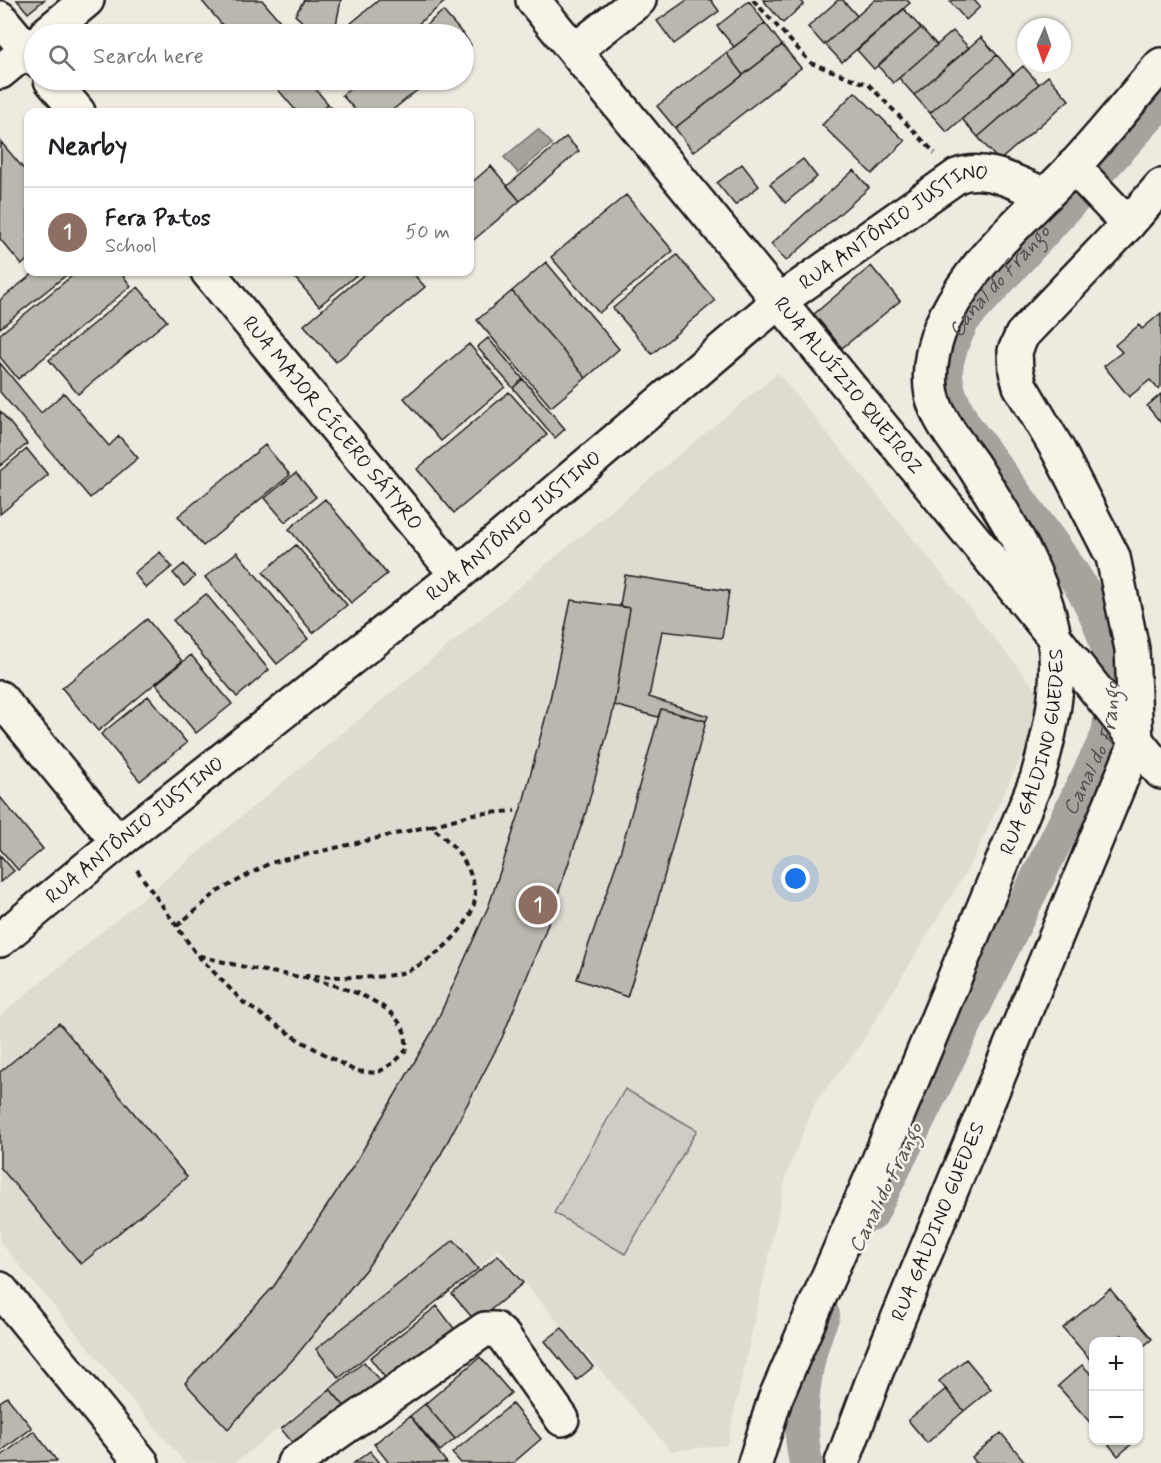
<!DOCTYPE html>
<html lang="en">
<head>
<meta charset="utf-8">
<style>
  :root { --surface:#fff; --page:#f6f6f6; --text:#202124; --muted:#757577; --line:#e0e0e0; --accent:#db2777 }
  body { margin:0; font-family:Mynerve,sans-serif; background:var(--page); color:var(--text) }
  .controls { position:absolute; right:18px; bottom:18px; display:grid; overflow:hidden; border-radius:12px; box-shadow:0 2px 4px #0004 }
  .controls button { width:54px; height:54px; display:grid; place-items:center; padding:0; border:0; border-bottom:2px solid var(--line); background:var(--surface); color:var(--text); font:30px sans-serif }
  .compass { position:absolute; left:1017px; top:18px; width:54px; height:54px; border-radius:50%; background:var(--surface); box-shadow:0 2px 4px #0004; rotate:182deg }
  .you { position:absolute; left:796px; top:879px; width:21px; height:21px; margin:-15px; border:4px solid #fff; border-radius:50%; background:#1a73e8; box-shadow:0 0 0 9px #1a73e833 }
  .badge { display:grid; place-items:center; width:39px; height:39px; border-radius:50%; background:var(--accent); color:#fff; font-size:20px; font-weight:700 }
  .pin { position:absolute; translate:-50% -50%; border:3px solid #fff; box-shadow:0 2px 6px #0006 }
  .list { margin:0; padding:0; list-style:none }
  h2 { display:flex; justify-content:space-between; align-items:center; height:78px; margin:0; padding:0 24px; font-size:26px }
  h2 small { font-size:20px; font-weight:400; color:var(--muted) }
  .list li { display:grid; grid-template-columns:39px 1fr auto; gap:18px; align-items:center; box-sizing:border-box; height:90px; padding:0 24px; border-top:2px solid var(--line) }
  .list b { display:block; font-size:22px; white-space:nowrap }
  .list p { margin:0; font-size:20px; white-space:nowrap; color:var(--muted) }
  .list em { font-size:20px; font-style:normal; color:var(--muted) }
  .icon { flex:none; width:33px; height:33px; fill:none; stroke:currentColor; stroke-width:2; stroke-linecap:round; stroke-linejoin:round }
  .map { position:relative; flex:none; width:1161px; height:1463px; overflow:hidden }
  .search { position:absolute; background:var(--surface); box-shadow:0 2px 4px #0004; left:24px; top:24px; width:450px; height:66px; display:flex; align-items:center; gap:15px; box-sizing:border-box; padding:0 21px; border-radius:33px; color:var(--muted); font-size:22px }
  .panel { position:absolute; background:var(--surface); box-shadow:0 2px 4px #0004; left:24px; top:108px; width:450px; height:168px; border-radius:12px }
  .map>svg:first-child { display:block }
</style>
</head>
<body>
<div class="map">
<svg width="1161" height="1463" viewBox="0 0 1161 1463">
  <rect width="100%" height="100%" fill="#eeeae0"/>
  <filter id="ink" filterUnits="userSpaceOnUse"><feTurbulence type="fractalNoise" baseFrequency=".0167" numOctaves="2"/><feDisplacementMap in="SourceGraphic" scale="12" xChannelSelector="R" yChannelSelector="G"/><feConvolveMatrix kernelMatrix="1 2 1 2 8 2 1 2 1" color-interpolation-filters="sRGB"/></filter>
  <g filter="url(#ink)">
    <path fill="#dedbd1" d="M778 373 1047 703 969 867 859 1047 816 1101 787 1173 727 1445 671 1451 527 1286 499 1248 478 1269 235 1463H185L0 1242V1016Z"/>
    <path fill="#cfccc3" stroke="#767470" stroke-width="1.5" d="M625 1089 697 1130 625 1254 554 1213Z"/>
    <path fill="#a6a39d" stroke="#6f6d69" stroke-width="1.5" d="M538 129 552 144 518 173 504 157Z"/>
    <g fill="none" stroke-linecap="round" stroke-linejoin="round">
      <g stroke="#a6a39d" stroke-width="34">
        <path id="s1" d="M871 1215 1108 735C1123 639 1092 599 1039 526 1014 493 990 459 965 426 940 380 940 368 963 320L1161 103"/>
        <path d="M806 1463C796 1417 804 1358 823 1315"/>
      </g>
    </g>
    <path fill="#bab7af" stroke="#1c1c1c" stroke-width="1.5" d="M17 0H44L28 13Z
      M201 0H262L285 27 276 34H230Z
      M304 0H341L335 30 310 29 295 15Z
      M379 0H447L406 34H338Z
      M687 0H711L719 11 674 44 657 21Z
      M763 0H800L804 4 783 23Z
      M838 0H843L857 16 824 45 808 27Z
      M875 0H907L910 3 842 62 825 44Z
      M953 0H974L980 7 966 20 950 2Z
      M749 1 765 23 734 47 717 26Z
      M904 9 921 28 874 69 857 50Z
      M443 11 463 34H415Z
      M765 23 782 45 743 75 726 53Z
      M921 28 937 45 893 83 878 66Z
      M310 29 335 30 338 34H304Z
      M953 31 969 48 914 95 899 78Z
      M464 35 471 45 464 52Z
      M981 37 997 55 930 113 914 95Z
      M782 45 801 68 693 152 675 128Z
      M726 53 743 75 675 128 657 106Z
      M997 55 1013 74 947 132 930 113Z
      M1023 66 1039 84 978 137 962 119Z
      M1048 76 1069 100 999 161 978 137Z
      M284 80H308L328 104 318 112H297L275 86Z
      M361 80H430L390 112H357L342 95Z
      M855 92 905 141 872 174 822 125Z
      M328 104 336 112H318Z
      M566 137 579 151 520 201 507 186Z
      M1 142 28 174V259L22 265 0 239Z
      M803 159 817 177 785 203 770 184Z
      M742 164 759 186 735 205 717 183Z
      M491 166 520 201 470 243V184Z
      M854 170 869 188 786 261 771 244Z
      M626 195 673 251 599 313 551 257Z
      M677 255 715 301 652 354 613 308Z
      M546 262 619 349 586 378 512 291Z
      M871 266 900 301 842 348 814 314Z
      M35 272H70L0 328V300Z
      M77 272H120L131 286 18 379 0 357V334Z
      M290 272H360L319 306Z
      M367 272H412L425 287 336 362 304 325Z
      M138 287 167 321 78 394 49 360Z
      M512 291 586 378 551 407 477 320Z
      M1161 313V386L1158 389 1150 380 1129 397 1104 366 1122 352 1115 345 1139 325 1142 329Z
      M488 338 523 379 513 388 477 347Z
      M469 344 505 387 441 441 404 398Z
      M0 363 41 413 64 393 109 446 119 436 138 458 90 498 0 392Z
      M523 379 565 429 555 438 513 388Z
      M509 392 547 435 454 513 417 469Z
      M1161 394V423L1147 406Z
      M0 411 27 444 0 466Z
      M265 445 290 475 203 546 178 516Z
      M27 449 48 475 0 514V471Z
      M296 473 316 497 285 522 265 498Z
      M325 499 387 574 351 603 289 529Z
      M296 545 347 605 313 633 263 572Z
      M160 552 172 567 146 588 134 573Z
      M237 552 308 639 277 664 205 577Z
      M184 564 195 577 184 586 173 573Z
      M625 575 729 591 722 638 662 631 649 697 708 716 706 721 661 709 658 717 614 705 630 608 620 606Z
      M206 594 269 670 237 697 173 620Z
      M571 600 630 608 613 712 586 812 545 932 502 1038 440 1156 369 1265 296 1356 228 1429 185 1383 274 1286 354 1165 432 1032 489 905 524 799 549 704Z
      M147 619 182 661 98 731 62 688Z
      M191 655 232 704 196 733 156 684Z
      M148 696 187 743 140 781 101 734Z
      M661 709 706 721 653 918 627 997 577 979 620 853Z
      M0 797 43 849 18 870 0 849Z
      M0 855 14 871 0 882Z
      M59 1023 187 1177 81 1264 0 1167V1072Z
      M454 1240 478 1269 339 1378 316 1349Z
      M498 1255 523 1283 476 1322 452 1294Z
      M1110 1289 1152 1339 1138 1351V1342H1128L1122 1335 1116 1342H1094V1364L1063 1328Z
      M437 1306 456 1331 389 1383 370 1358Z
      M562 1328 593 1367 577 1380 545 1341Z
      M480 1357 511 1393 455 1439 425 1404Z
      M966 1359 991 1389 964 1411 939 1381Z
      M364 1362 385 1387 351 1414 330 1389Z
      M1082 1365 1094 1377V1427L1058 1386Z
      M330 1389 351 1414 302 1454 281 1429Z
      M946 1389 964 1411 927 1443 908 1420Z
      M7 1397 32 1428 0 1452V1402Z
      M425 1404 455 1439 440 1451 410 1416Z
      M512 1404 541 1439 513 1463H461L452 1453Z
      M410 1416 447 1463H389L374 1444Z
      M34 1431 57 1461 0 1463V1457Z
      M1001 1433 1026 1463H976L972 1457Z
      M1105 1440H1136L1118 1456Z
      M370 1451 380 1463H354Z"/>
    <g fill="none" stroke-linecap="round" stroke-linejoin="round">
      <defs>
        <g id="minor">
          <path d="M0 18 34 59"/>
          <path d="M46 34 87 0"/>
          <path d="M575 50 639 0"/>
          <path d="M0 72 34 44"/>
          <path d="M51 80 78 112"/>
          <path d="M1073 166 1128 224"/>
          <path id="s2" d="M208 272 457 575"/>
          <path d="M0 698 118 842"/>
          <path id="s3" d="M0 940 118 842 457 575 778 302 957 176C986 164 1019 185 1046 195"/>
          <path d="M0 1289 142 1463"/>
          <path d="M294 1463 485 1329H495L504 1337 562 1419"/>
          <path id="s4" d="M755 1463 775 1399 876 1167 1037 779C1050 734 1062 685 1054 637 1043 574 1006 517 973 465 959 445 937 420 932 395 927 369 934 339 946 316 974 259 1029 214 1072 168 1103 135 1131 99 1161 65"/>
          <path id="s5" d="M842 1463 876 1372 1136 743 1132 649 1113 557 1058 450 1020 386 1016 371 1015 351 1022 335 1128 224 1161 186"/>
        </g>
        <g id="major">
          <path id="s6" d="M533 0 1054 637 1161 772"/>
        </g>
      </defs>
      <use href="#minor" stroke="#1c1c1c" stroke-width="38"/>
      <use href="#major" stroke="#1c1c1c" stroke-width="38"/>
      <path stroke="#1c1c1c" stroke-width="4" stroke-dasharray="6 4.5" stroke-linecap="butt" d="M753 0 811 63 869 85 935 153
        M431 826 473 814 515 811
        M137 870 197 955 244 1003 299 1040 355 1071 377 1073 395 1062 407 1049C406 1043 406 1036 404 1031 387 990 303 977 265 971 242 967 220 961 197 955
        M177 926 217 892 270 863 430 826C452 842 472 864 475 893 478 925 425 969 397 974 368 980 334 976 305 976"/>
      <use href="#minor" stroke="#f7f3e8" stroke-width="33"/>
      <use href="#major" stroke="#f7f3e8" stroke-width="33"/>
    </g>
  </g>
  <g text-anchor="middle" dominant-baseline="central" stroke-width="5" stroke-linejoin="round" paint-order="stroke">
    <g font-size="20" fill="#1c1c1c" stroke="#f7f3e8">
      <text stroke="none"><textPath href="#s3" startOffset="1146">RUA ANTÔNIO JUSTINO</textPath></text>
      <text stroke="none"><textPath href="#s6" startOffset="498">RUA ALUÍZIO QUEIROZ</textPath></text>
      <text stroke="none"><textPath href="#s2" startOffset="196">RUA MAJOR CÍCERO SÁTYRO</textPath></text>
      <text stroke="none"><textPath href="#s3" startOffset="660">RUA ANTÔNIO JUSTINO</textPath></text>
      <text stroke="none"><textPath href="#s4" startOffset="766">RUA GALDINO GUEDES</textPath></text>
      <text stroke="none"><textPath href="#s3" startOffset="174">RUA ANTÔNIO JUSTINO</textPath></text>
      <text stroke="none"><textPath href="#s5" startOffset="260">RUA GALDINO GUEDES</textPath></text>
    </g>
    <g font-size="21" font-style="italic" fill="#535250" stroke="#f7f3e8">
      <text stroke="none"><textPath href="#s1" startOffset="1054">Canal do Frango</textPath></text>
      <text stroke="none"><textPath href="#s1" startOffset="518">Canal do Frango</textPath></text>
      <text transform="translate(886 1188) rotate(-64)">Canal do Frango</text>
    </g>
  </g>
</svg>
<div class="controls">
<button>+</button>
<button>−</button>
</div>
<svg class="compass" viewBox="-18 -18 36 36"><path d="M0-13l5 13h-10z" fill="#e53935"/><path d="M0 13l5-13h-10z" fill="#757577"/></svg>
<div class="you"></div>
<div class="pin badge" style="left:538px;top:905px;background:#8d6e63">1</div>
<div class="search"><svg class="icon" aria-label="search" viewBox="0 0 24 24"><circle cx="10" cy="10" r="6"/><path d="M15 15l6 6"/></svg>Search here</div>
<section class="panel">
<h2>Nearby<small></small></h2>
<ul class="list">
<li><span class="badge" style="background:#8d6e63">1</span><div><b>Fera Patos</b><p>School</p></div><em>50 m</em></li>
</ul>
</section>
</div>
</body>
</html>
